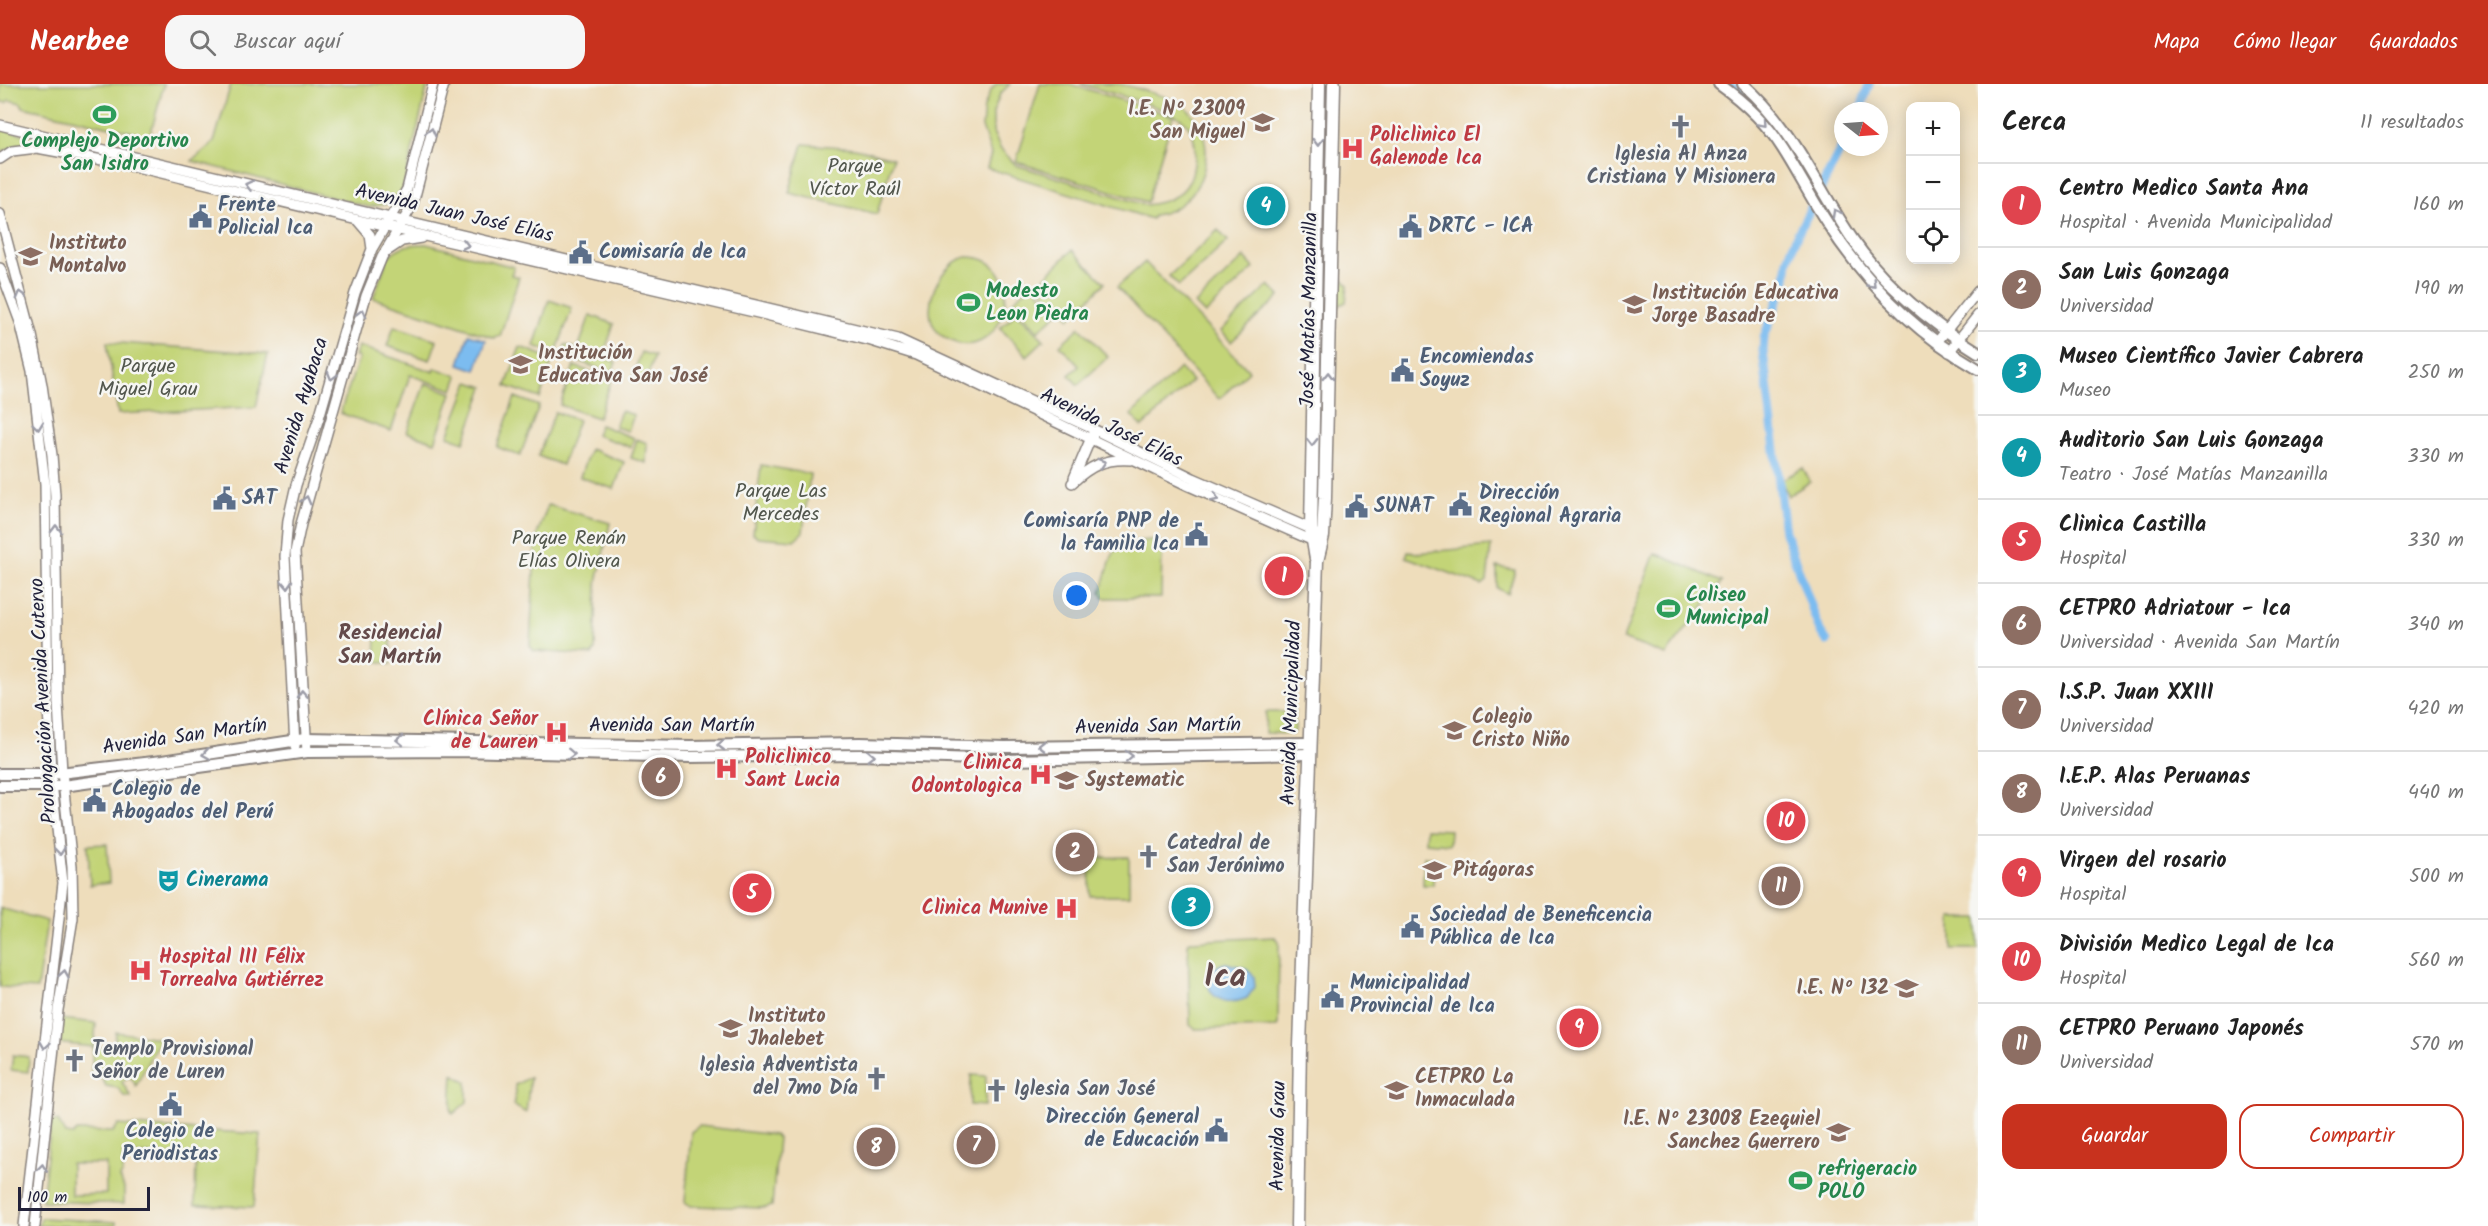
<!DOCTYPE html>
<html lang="es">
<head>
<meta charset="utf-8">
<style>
  :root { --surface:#fff; --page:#f6f6f6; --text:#222; --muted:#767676; --line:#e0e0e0; --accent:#c8321e }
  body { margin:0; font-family:Kalam,sans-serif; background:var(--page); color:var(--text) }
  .controls { position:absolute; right:18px; top:18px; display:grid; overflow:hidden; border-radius:12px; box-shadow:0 3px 15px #0003 }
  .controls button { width:54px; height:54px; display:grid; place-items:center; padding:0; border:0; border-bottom:2px solid var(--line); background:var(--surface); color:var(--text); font:30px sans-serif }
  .compass { position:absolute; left:1834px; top:18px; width:54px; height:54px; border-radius:50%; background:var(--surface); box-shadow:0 3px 15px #0003; rotate:107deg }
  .scale { position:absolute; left:18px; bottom:15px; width:132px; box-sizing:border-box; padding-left:6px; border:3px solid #22223b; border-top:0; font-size:16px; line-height:21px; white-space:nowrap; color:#22223b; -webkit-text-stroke:4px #f6f6f2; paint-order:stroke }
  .you { position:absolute; left:1077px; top:512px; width:21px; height:21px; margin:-15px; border:4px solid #fff; border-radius:50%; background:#1a73e8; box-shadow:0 0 0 9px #1a73e833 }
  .badge { display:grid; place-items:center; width:39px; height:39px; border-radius:50%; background:var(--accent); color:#fff; font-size:20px; font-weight:700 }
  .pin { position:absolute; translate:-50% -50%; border:3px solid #fff; box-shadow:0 2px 6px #0006 }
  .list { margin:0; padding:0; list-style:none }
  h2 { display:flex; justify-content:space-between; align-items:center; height:78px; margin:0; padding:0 24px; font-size:26px }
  h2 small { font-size:20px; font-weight:400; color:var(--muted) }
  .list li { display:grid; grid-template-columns:39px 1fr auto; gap:18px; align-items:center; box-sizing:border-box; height:84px; padding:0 24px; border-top:2px solid var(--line) }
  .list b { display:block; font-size:22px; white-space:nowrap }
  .list p { margin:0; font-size:20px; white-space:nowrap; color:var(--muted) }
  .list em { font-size:20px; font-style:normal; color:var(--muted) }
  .actions { display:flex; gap:12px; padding:18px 24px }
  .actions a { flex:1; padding:14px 0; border:2px solid var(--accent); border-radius:18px; text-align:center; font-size:21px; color:var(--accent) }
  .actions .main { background:var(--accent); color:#fff }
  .icon { flex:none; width:33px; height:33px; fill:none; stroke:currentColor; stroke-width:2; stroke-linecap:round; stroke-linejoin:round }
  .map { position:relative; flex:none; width:1978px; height:1142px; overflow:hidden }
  header { display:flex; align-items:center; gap:36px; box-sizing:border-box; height:84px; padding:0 30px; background:var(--accent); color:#fff }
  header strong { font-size:28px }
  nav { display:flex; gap:33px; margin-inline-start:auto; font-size:21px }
  .search { width:420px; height:54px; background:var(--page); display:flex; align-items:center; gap:15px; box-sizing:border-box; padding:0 21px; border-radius:18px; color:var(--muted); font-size:22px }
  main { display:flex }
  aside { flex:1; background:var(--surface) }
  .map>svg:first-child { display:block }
</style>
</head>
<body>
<header>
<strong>Nearbee</strong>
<div class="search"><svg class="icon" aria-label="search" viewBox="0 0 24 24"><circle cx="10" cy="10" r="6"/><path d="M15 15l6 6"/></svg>Buscar aquí</div>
<nav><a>Mapa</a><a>Cómo llegar</a><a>Guardados</a></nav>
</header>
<main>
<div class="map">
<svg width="1978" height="1142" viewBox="0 0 1978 1142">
  <rect width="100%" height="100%" fill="#f6f6f2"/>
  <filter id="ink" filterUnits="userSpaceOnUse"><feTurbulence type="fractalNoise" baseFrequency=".0167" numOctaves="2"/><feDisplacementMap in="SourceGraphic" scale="12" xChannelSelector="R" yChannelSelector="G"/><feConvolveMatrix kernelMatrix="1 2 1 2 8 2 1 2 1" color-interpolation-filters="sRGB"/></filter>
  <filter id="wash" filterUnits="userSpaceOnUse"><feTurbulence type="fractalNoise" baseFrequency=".008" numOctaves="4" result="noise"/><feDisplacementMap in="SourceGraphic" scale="24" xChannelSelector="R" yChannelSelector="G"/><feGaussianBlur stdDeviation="1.35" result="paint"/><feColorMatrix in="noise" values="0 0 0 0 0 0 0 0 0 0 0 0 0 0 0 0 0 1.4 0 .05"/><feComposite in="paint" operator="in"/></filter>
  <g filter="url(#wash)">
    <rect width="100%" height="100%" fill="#edb"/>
    <path fill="#c3d477" stroke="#727b59" stroke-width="1.5" fill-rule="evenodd" d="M0 0H164L150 52 23 23 21 19 9 16 6 19 0 17Z
      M231 0H428L403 106 387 120 369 123 192 77 214 58Z
      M996 0H1010L1000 10 993 29V48L1000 64 1016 81 1145 121C1166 119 1186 112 1192 90 1196 74 1198 56 1188 41 1176 24 1102 7 1080 0 1092 0 1105 0 1117 0 1128 1 1176 15 1183 21 1225 54 1206 124 1154 131L1152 135 987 84 991 70 982 43 984 23 991 6Z
      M1040 0H1070L1173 32 1147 118 1016 78Z
      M0 45 72 61 25 60 0 68Z
      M803 60 855 64 893 74 877 130 789 109Z
      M1218 146 1228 157 1179 202 1169 192Z
      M426 160 514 183 511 191 519 193 500 252H496L495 254 373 214 388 173C399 161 411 160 426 160Z
      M1072 166 1105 199 1070 234 1037 201Z
      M966 173C1036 172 1003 291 944 253 915 235 936 181 966 173Z
      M1244 173 1254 184 1205 230 1195 220Z
      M1145 178 1249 287 1219 315 1117 203Z
      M1335 187 1348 201 1346 218 1334 224Z
      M1032 200 1058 229 1038 247 1012 218Z
      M1269 201 1280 212 1231 258 1221 247Z
      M549 216 572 224 556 269 534 262Z
      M1017 228 1044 256 1027 272 1000 244Z
      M590 231 614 240 603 273 616 278 612 289 562 272 565 261 578 265Z
      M394 242 437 256 430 276 387 262Z
      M1080 243 1108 273 1078 301 1069 291 1079 282 1060 261Z
      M107 258 268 270 256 323 118 330Z
      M358 262 434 288 435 284 458 292 453 306 410 291 391 347 340 329 359 274 355 272Z
      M520 263 553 275 540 314 506 302Z
      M641 268 654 272 646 297 633 292Z
      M574 282 612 295 598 334 560 321Z
      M1180 284 1192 297 1142 343 1131 331Z
      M469 298 484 303 464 358 448 352Z
      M425 299 452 309 435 358 407 348Z
      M515 313 539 322 520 372 497 363Z
      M621 327 634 331 628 347 615 343Z
      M555 328 578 336 562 381 538 372Z
      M600 341 634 354 631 363 596 351Z
      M637 355 647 359 646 379 631 374Z
      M590 365 624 378 614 405 580 393Z
      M761 381 810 390 803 448 794 456 758 453 753 450Z
      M1803 384 1810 398 1788 412 1781 396Z
      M548 421 610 439 597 498 595 566 592 571 534 567 530 562 535 467 537 451Z
      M1155 456 1162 460 1161 514H1104L1101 508C1115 466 1107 457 1155 456Z
      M1491 462 1487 497 1482 501 1406 473 1408 467 1417 469Z
      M1655 469 1722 498 1666 571 1623 555Z
      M1497 483 1515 486 1508 510 1497 504Z
      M391 551V580L375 577 376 552Z
      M1266 628H1295V647L1292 650 1265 649Z
      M1426 745 1450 746 1449 760 1425 758Z
      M107 760 109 799 90 801 88 761Z
      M1129 773V812H1090V774Z
      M1424 773 1434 774 1433 801H1423Z
      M0 824 47 837 37 905 0 903Z
      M1952 834H1978V865H1952Z
      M1275 853 1279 857 1278 940 1277 943 1195 945 1190 941 1188 860 1190 857Z
      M60 935 96 939 94 963 114 965 116 948 160 954 136 1002 130 992 122 998 131 1013 124 1012 118 1004 106 1002 101 992 91 991 93 963 58 959Z
      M13 971 29 973 28 988 11 986Z
      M453 990 467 998V1018L453 1030 451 1027Z
      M971 991 986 992 985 1022 970 1021Z
      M530 993 526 1029 513 1021 516 1009 515 1001Z
      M53 1037H58L66 1050 73 1051 76 1047 113 1048 118 1041 260 1050 254 1123 195 1121 196 1071 123 1070V1088L120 1094 124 1104V1120L42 1117 51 1038ZM71 1080H106V1110L71 1111Z
      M699 1042 774 1051 778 1054 772 1122 766 1124 691 1122 685 1118 691 1048Z
      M42 1134 116 1138V1142H37Z"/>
    <path fill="#7bbcf0" stroke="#4e6f96" stroke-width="1.5" d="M469 250 486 256 476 286 459 280Z
      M1226 879 1245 884 1254 892 1255 903 1247 914C1210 930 1192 887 1226 879Z"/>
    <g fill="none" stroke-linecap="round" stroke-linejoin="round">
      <path stroke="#7bbcf0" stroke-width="9" d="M1729 0C1769 28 1792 71 1818 111
        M1860 27 1869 0
        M1827 557 1820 547 1785 448 1763 267 1764 253 1786 195 1788 176 1796 153 1843 61"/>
    </g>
  </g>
  <g filter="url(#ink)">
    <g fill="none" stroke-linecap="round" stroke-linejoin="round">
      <defs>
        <path id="tertiary" d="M0 41 898 255 1095 346 1193 394 1311 445
          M0 75 12 67 37 64 124 80 412 149 758 229 871 257 916 271 1189 402 1311 456
          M0 130 32 251 42 301 52 371 55 411 58 619 62 688 72 782 73 834 58 926 35 1142
          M358 137 370 151 372 165
          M387 167 402 157 421 154
          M0 184 20 238 32 287 45 400 48 620 51 690 63 799 24 1142
          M1937 258 1978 207
          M1949 268 1978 231
          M1074 394 1093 349
          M1072 399C1090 382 1105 374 1131 376
          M295 662 285 472 288 436 296 401 319 334 355 209 372 165 407 105 433 0
          M307 668 295 468 301 440 366 212 382 173 413 120 444 0"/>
        <path id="secondary" d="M1719 0C1744 18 1767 39 1783 65 1799 90 1812 116 1828 140 1866 199 1917 250 1978 285
          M1743 0C1795 46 1815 100 1853 156 1885 202 1931 239 1978 268
          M0 690H51L162 677 305 655 690 662 860 659 1005 663 1310 659
          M0 702H63L307 668 459 667 690 673 860 671 1004 676 1310 670"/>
        <path id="primary" d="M1316 475 1311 445 1319 0
          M1297 1142 1300 962 1317 477 1323 452 1325 414 1334 0"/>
      </defs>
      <use href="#tertiary" stroke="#88807b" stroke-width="12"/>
      <use href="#secondary" stroke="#88807b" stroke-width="14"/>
      <use href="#primary" stroke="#88807b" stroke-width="15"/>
      <use href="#tertiary" stroke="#fff" stroke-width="9"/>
      <use href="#secondary" stroke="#fff" stroke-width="10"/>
      <use href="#primary" stroke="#fff" stroke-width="12"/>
    </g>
    <defs><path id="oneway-chevron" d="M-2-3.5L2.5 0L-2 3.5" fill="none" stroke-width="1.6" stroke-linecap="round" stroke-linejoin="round" transform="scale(1.5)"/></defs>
    <g stroke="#9c9ca7">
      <use href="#oneway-chevron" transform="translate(1763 39) rotate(49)"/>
      <use href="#oneway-chevron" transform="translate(431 48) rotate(-76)"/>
      <use href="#oneway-chevron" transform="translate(1318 58) rotate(91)"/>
      <use href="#oneway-chevron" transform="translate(249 101) rotate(-166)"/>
      <use href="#oneway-chevron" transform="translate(1836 129) rotate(-119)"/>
      <use href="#oneway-chevron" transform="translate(465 161) rotate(13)"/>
      <use href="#oneway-chevron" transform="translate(1872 200) rotate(46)"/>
      <use href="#oneway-chevron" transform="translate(21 211) rotate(-105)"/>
      <use href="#oneway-chevron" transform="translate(362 229) rotate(-74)"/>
      <use href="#oneway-chevron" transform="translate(332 292) rotate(106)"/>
      <use href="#oneway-chevron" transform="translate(1328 292) rotate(-89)"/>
      <use href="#oneway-chevron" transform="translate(38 342) rotate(83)"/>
      <use href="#oneway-chevron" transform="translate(1312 358) rotate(91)"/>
      <use href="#oneway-chevron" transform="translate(1102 379) rotate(-17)"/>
      <use href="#oneway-chevron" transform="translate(1215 414) rotate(25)"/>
      <use href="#oneway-chevron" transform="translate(306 416) rotate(-75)"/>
      <use href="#oneway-chevron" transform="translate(56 445) rotate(-91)"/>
      <use href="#oneway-chevron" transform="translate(287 500) rotate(87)"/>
      <use href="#oneway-chevron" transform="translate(302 610) rotate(-93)"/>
      <use href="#oneway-chevron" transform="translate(400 656) rotate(-179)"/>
      <use href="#oneway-chevron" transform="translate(721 661) rotate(179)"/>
      <use href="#oneway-chevron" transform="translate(1042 662) rotate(179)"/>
      <use href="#oneway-chevron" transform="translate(206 670) rotate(171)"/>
      <use href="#oneway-chevron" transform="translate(571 670) rotate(2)"/>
      <use href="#oneway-chevron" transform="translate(871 672) rotate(2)"/>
      <use href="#oneway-chevron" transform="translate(1129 672) rotate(-2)"/>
      <use href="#oneway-chevron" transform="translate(60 767) rotate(84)"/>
      <use href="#oneway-chevron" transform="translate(64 890) rotate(-81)"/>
      <use href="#oneway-chevron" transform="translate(45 961) rotate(98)"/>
      <use href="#oneway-chevron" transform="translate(42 1084) rotate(-83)"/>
    </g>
  </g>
  <defs>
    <symbol id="stadium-bare" viewBox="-9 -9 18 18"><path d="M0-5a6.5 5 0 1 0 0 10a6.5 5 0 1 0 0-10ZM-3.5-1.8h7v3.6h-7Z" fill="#2e9e5b" stroke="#f6f6f2" stroke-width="2.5" paint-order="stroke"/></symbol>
    <symbol id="school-bare" viewBox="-9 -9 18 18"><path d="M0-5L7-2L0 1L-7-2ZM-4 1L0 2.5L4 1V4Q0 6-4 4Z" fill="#8d6e63" stroke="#f6f6f2" stroke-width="2.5" paint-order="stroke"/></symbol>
    <symbol id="church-bare" viewBox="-9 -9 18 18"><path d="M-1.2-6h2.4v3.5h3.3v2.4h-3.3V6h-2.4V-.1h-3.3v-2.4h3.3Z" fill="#6b7280" stroke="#f6f6f2" stroke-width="2.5" paint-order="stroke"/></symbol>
    <symbol id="hospital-bare" viewBox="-9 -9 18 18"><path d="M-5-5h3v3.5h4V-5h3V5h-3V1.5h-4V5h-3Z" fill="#e0444e" stroke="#f6f6f2" stroke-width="2.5" paint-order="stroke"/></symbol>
    <symbol id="civic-bare" viewBox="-9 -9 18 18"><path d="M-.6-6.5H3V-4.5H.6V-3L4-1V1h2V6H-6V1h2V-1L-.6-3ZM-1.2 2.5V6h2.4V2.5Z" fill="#5c6f8a" stroke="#f6f6f2" stroke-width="2.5" paint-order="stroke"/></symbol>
    <symbol id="university-bare" viewBox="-9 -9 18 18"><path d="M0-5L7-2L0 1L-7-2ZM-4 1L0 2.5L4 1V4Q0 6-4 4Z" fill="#8d6e63" stroke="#f6f6f2" stroke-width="2.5" paint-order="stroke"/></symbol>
    <symbol id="theatre-bare" viewBox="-9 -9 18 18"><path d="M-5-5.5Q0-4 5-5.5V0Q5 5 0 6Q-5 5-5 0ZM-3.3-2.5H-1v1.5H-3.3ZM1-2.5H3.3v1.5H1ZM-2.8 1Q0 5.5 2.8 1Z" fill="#0f9aa8" stroke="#f6f6f2" stroke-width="2.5" paint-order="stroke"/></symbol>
  </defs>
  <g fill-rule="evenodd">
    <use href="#stadium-bare" x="88" y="14" width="33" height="33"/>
    <use href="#school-bare" x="1246" y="22" width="33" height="33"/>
    <use href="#church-bare" x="1664" y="26" width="33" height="33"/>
    <use href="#hospital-bare" x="1336" y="48" width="33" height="33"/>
    <use href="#civic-bare" x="184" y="116" width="33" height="33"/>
    <use href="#civic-bare" x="1394" y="126" width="33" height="33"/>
    <use href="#civic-bare" x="564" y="152" width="33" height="33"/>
    <use href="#university-bare" x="14" y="156" width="33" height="33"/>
    <use href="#stadium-bare" x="952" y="202" width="33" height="33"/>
    <use href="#school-bare" x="1618" y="204" width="33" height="33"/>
    <use href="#school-bare" x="504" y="264" width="33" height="33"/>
    <use href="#civic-bare" x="1386" y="270" width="33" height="33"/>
    <use href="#civic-bare" x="208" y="398" width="33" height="33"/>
    <use href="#civic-bare" x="1444" y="404" width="33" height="33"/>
    <use href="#civic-bare" x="1340" y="406" width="33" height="33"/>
    <use href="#civic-bare" x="1180" y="434" width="33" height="33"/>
    <use href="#stadium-bare" x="1652" y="508" width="33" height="33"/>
    <use href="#school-bare" x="1438" y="630" width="33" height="33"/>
    <use href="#hospital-bare" x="540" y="632" width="33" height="33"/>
    <use href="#hospital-bare" x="710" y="668" width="33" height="33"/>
    <use href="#hospital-bare" x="1024" y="674" width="33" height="33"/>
    <use href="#university-bare" x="1050" y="680" width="33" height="33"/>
    <use href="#civic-bare" x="78" y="700" width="33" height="33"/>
    <use href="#church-bare" x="1132" y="756" width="33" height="33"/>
    <use href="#school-bare" x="1418" y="770" width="33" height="33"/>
    <use href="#theatre-bare" x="152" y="780" width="33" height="33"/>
    <use href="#hospital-bare" x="1050" y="808" width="33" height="33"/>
    <use href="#civic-bare" x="1396" y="826" width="33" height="33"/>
    <use href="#hospital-bare" x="124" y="870" width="33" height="33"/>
    <use href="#school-bare" x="1890" y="888" width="33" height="33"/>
    <use href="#civic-bare" x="1316" y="896" width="33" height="33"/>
    <use href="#university-bare" x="714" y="928" width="33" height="33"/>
    <use href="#church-bare" x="58" y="960" width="33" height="33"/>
    <use href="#church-bare" x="860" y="978" width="33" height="33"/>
    <use href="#church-bare" x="980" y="990" width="33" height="33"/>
    <use href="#school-bare" x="1380" y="990" width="33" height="33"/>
    <use href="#civic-bare" x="154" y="1004" width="33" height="33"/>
    <use href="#civic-bare" x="1200" y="1030" width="33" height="33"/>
    <use href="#school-bare" x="1822" y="1032" width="33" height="33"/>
    <use href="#stadium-bare" x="1784" y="1080" width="33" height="33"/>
  </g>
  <g text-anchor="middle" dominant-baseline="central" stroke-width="5" stroke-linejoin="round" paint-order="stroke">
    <g font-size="20" font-weight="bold" fill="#785e54" stroke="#f6f6f2" text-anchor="start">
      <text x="1245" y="26" text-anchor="end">I.E. Nº 23009<tspan x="1245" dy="23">San Miguel</tspan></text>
      <text x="49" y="160">Instituto<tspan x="49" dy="23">Montalvo</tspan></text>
      <text x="1652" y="210">Institución Educativa<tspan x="1652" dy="23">Jorge Basadre</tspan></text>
      <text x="538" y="270">Institución<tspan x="538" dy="23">Educativa San José</tspan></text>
      <text x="1472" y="634">Colegio<tspan x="1472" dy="23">Cristo Niño</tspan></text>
      <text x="1085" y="697">Systematic</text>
      <text x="1453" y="787">Pitágoras</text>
      <text x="1889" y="905" text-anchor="end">I.E. Nº 132</text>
      <text x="748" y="933">Instituto<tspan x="748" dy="23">Jhalebet</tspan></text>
      <text x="1415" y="994">CETPRO La<tspan x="1415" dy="23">Inmaculada</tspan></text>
      <text x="1820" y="1036" text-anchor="end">I.E. Nº 23008 Ezequiel<tspan x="1820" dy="23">Sanchez Guerrero</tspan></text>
    </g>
    <g font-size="20" font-weight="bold" fill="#be3a42" stroke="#f6f6f2" text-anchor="start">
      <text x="1370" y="52">Policlinico El<tspan x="1370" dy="23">Galenode Ica</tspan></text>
      <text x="538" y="636" text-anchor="end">Clínica Señor<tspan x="538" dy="23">de Lauren</tspan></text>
      <text x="745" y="674">Policlinico<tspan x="745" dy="23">Sant Lucia</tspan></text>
      <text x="1022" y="680" text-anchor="end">Clinica<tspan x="1022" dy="23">Odontologica</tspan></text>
      <text x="1048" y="825" text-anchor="end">Clinica Munive</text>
      <text x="159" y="874">Hospital III Félix<tspan x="159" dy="23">Torrealva Gutiérrez</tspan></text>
    </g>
    <g font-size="20" font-weight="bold" fill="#27864d" stroke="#f6f6f2" text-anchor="start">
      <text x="105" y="58" text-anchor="middle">Complejo Deportivo<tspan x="105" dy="23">San Isidro</tspan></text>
      <text x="986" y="208">Modesto<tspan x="986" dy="23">Leon Piedra</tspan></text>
      <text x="1686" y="512">Coliseo<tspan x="1686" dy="23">Municipal</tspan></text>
      <text x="1818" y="1086">refrigeracio<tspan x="1818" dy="23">POLO</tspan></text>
    </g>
    <g font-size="20" font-weight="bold" fill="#5b616d" stroke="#f6f6f2" text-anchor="start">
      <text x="1681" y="71" text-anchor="middle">Iglesia Al Anza<tspan x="1681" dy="23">Cristiana Y Misionera</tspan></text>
      <text x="1167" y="760">Catedral de<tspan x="1167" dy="23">San Jerónimo</tspan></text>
      <text x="92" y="966">Templo Provisional<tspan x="92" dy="23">Señor de Luren</tspan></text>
      <text x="858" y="982" text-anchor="end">Iglesia Adventista<tspan x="858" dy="23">del 7mo Día</tspan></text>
      <text x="1014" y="1006">Iglesia San José</text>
    </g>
    <g font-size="20" fill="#52574d" stroke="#f6f6f2">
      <text x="855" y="83">Parque<tspan x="855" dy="23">Víctor Raúl</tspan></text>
      <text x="148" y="283">Parque<tspan x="148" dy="23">Miguel Grau</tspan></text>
      <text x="781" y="408">Parque Las<tspan x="781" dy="23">Mercedes</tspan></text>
      <text x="569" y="455">Parque Renán<tspan x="569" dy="23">Elías Olivera</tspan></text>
    </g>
    <g font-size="20" font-weight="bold" fill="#4e5e75" stroke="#f6f6f2" text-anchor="start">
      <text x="218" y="122">Frente<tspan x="218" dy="23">Policial Ica</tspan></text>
      <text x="1428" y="143">DRTC - ICA</text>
      <text x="599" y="169">Comisaría de Ica</text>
      <text x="1420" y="274">Encomiendas<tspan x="1420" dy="23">Soyuz</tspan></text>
      <text x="1479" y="410">Dirección<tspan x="1479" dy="23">Regional Agraria</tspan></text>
      <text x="242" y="415">SAT</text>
      <text x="1374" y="423">SUNAT</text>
      <text x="1179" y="438" text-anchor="end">Comisaría PNP de<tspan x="1179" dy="23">la familia Ica</tspan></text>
      <text x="112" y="706">Colegio de<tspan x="112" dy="23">Abogados del Perú</tspan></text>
      <text x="1430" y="832">Sociedad de Beneficencia<tspan x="1430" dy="23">Pública de Ica</tspan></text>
      <text x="1350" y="900">Municipalidad<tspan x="1350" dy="23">Provincial de Ica</tspan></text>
      <text x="1199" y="1034" text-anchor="end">Dirección General<tspan x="1199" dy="23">de Educación</tspan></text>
      <text x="170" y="1048" text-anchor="middle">Colegio de<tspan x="170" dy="23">Periodistas</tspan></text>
    </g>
    <g font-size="20" fill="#22223b" stroke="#f6f6f2">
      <text transform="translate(454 130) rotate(13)">Avenida Juan José Elías</text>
      <text transform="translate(1310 226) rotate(-89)">José Matías Manzanilla</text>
      <text transform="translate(302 322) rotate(-73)">Avenida Ayabaca</text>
      <text transform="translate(1111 344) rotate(26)">Avenida José Elías</text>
      <text transform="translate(44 617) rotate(-93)">Prolongación Avenida Cutervo</text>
      <text transform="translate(1292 629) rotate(-88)">Avenida Municipalidad</text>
      <text x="672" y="642">Avenida San Martín</text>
      <text transform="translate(1158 643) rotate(-1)">Avenida San Martín</text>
      <text transform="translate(185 653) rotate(-8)">Avenida San Martín</text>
      <text transform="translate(1279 1052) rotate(-89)">Avenida Grau</text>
    </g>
    <g font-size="20" font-weight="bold" fill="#0d838f" stroke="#f6f6f2" text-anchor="start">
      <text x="186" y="797">Cinerama</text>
    </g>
    <g font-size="21" font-weight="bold" fill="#644a4a" stroke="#f6f6f2">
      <text x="390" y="549">Residencial<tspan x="390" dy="24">San Martín</tspan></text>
    </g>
    <g font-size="32" font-weight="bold" fill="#644a4a" stroke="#f6f6f2">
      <text x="1225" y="893">Ica</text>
    </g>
  </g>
</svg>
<div class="controls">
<button>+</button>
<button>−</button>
<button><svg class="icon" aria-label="locate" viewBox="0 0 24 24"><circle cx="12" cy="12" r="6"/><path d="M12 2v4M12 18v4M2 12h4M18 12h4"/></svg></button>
</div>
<svg class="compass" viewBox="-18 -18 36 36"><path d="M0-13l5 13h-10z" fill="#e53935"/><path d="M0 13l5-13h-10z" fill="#767676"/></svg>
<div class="scale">100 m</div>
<div class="you"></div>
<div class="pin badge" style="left:1284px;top:492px;background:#e0444e">1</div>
<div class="pin badge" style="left:1075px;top:768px;background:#8d6e63">2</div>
<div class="pin badge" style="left:1191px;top:823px;background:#0f9aa8">3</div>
<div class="pin badge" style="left:1266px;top:122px;background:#0f9aa8">4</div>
<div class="pin badge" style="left:752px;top:809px;background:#e0444e">5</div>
<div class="pin badge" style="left:661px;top:693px;background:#8d6e63">6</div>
<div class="pin badge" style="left:976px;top:1061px;background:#8d6e63">7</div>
<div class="pin badge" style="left:876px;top:1063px;background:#8d6e63">8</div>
<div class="pin badge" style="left:1579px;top:944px;background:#e0444e">9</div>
<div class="pin badge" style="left:1786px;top:737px;background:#e0444e">10</div>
<div class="pin badge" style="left:1781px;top:802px;background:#8d6e63">11</div>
</div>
<aside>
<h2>Cerca<small>11 resultados</small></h2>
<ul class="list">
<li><span class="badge" style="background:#e0444e">1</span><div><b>Centro Medico Santa Ana</b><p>Hospital · Avenida Municipalidad</p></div><em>160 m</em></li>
<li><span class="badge" style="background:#8d6e63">2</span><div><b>San Luis Gonzaga</b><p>Universidad</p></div><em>190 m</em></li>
<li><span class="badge" style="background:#0f9aa8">3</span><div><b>Museo Científico Javier Cabrera</b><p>Museo</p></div><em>250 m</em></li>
<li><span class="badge" style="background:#0f9aa8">4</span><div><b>Auditorio San Luis Gonzaga</b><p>Teatro · José Matías Manzanilla</p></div><em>330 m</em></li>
<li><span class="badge" style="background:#e0444e">5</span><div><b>Clinica Castilla</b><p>Hospital</p></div><em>330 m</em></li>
<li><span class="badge" style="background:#8d6e63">6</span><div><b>CETPRO Adriatour - Ica</b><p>Universidad · Avenida San Martín</p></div><em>340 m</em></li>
<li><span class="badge" style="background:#8d6e63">7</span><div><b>I.S.P. Juan XXIII</b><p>Universidad</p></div><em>420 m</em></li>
<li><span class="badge" style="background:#8d6e63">8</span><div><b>I.E.P. Alas Peruanas</b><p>Universidad</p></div><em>440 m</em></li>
<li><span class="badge" style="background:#e0444e">9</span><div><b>Virgen del rosario</b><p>Hospital</p></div><em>500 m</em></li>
<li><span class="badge" style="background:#e0444e">10</span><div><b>División Medico Legal de Ica</b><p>Hospital</p></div><em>560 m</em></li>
<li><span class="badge" style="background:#8d6e63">11</span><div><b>CETPRO Peruano Japonés</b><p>Universidad</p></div><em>570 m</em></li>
</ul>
<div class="actions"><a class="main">Guardar</a><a>Compartir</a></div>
</aside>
</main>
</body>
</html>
